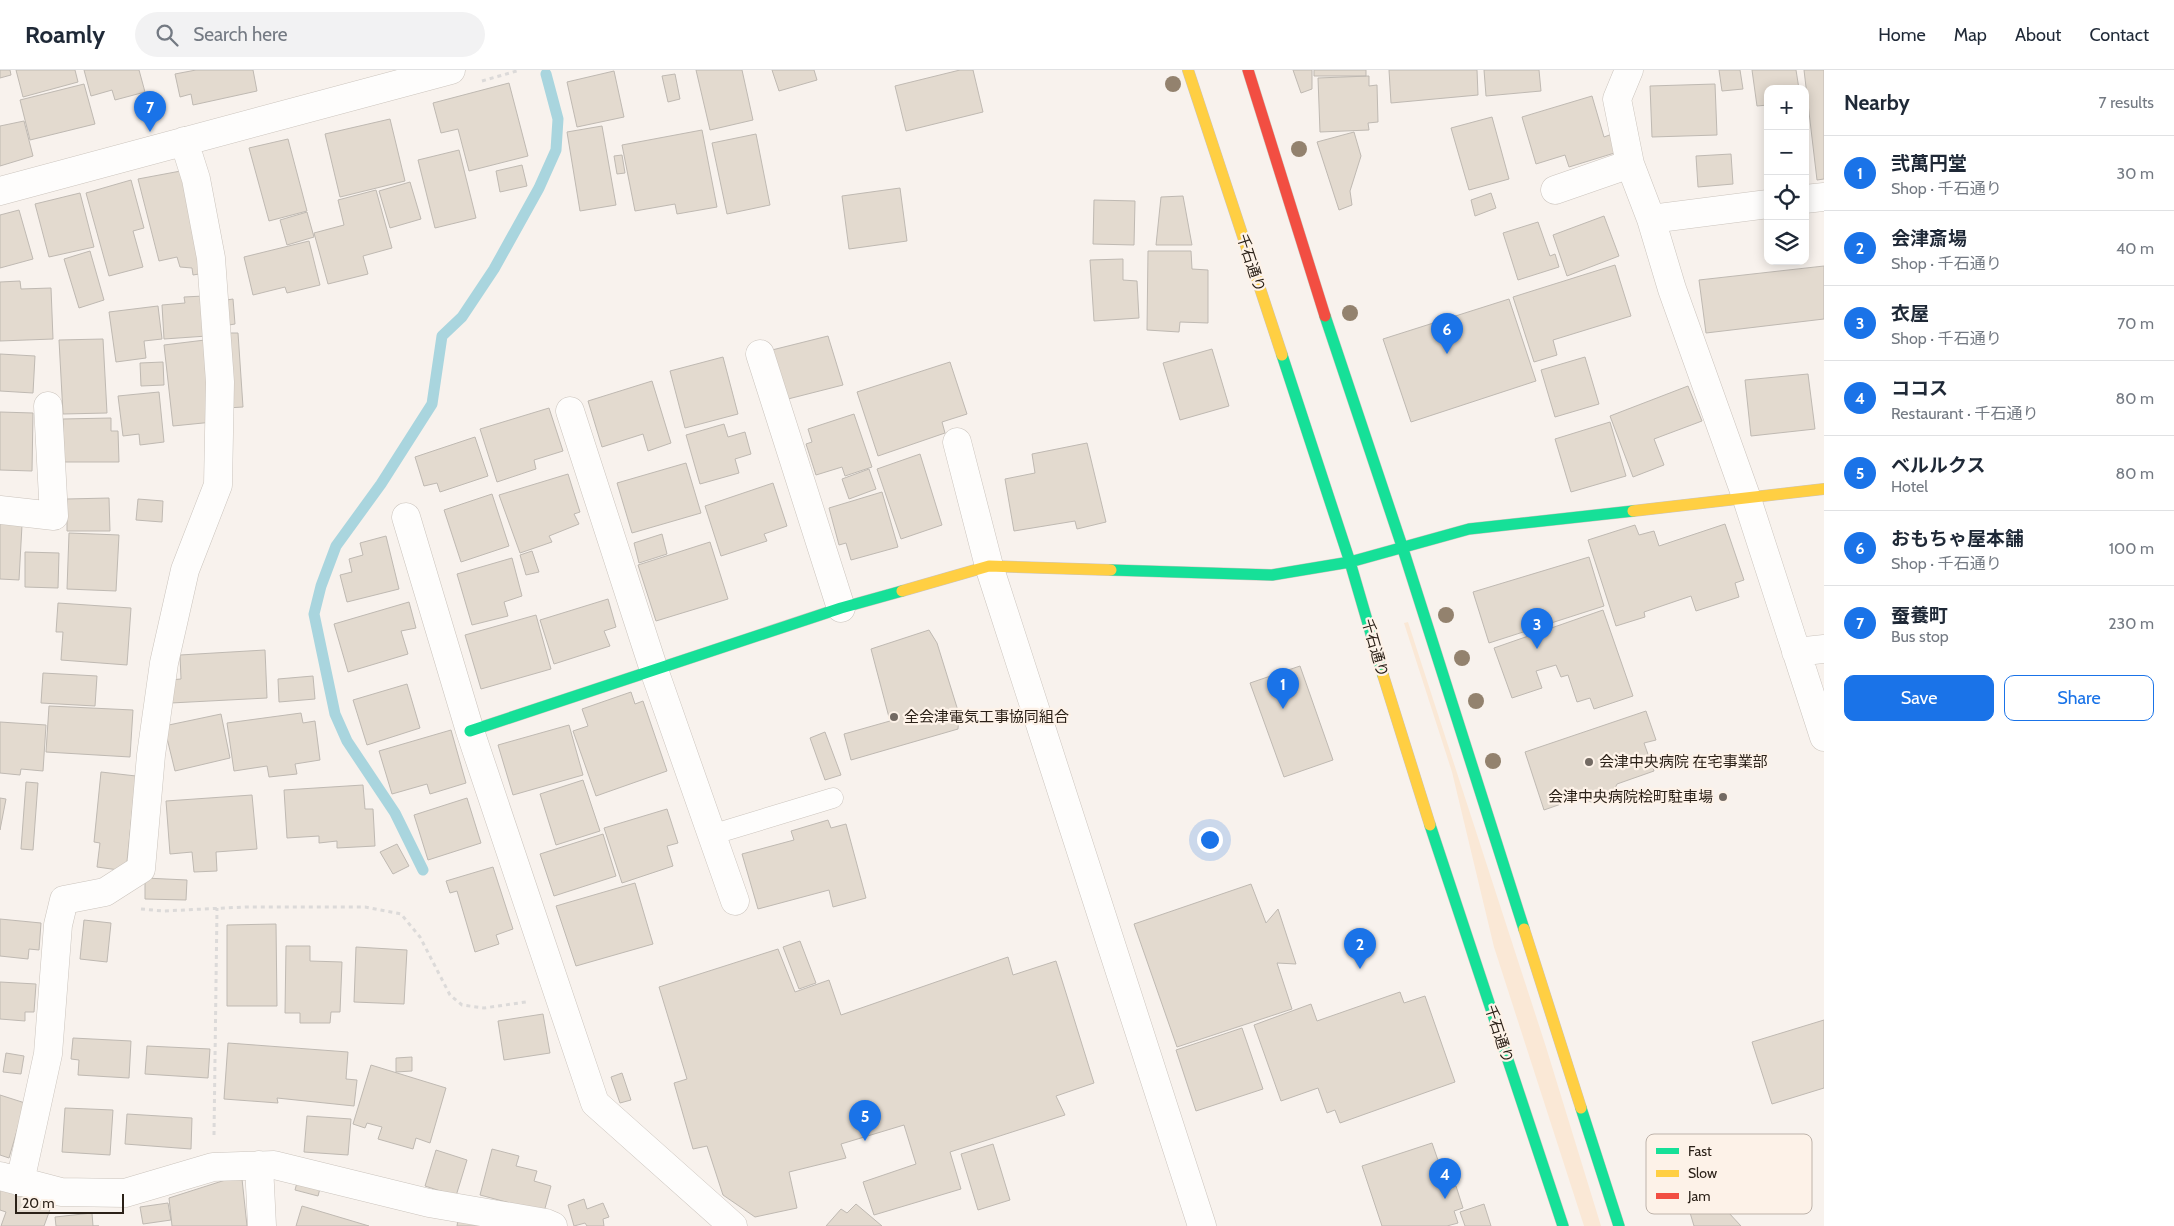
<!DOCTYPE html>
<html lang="en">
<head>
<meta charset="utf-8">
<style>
  :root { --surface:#fff; --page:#f2f2f3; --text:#1f2937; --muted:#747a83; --line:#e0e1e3; --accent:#1a73e8 }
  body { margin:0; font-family:Cabin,"Noto Sans JP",sans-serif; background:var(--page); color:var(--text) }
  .controls { position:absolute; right:15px; top:15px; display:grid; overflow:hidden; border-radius:10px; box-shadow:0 2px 12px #0003 }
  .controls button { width:45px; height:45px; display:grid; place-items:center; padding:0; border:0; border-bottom:1px solid var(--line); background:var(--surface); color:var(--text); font:25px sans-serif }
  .scale { position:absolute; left:15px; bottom:12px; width:109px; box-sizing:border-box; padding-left:5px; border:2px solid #2b2118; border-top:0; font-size:14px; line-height:18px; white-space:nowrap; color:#2b2118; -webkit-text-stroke:4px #fdf2e8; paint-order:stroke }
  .you { position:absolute; left:1209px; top:769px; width:18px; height:18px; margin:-12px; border:4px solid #fff; border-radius:50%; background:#1a73e8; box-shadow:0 0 0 8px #1a73e833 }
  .badge { display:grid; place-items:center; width:32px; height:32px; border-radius:50%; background:var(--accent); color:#fff; font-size:16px; font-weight:700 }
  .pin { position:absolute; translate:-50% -41px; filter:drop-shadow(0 1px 2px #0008) }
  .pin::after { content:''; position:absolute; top:26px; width:18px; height:15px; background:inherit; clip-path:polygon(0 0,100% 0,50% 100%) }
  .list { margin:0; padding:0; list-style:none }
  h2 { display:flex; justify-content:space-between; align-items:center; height:65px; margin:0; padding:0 20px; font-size:21px }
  h2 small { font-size:16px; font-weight:400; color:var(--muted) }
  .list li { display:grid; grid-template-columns:32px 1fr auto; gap:15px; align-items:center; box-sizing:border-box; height:75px; padding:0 20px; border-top:1px solid var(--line) }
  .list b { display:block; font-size:19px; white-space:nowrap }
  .list p { margin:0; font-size:16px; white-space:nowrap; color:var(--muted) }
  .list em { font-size:16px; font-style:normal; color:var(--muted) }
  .actions { display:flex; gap:10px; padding:15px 20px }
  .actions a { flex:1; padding:11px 0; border:1px solid var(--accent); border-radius:10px; text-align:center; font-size:18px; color:var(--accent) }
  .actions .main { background:var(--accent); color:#fff }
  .icon { flex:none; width:28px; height:28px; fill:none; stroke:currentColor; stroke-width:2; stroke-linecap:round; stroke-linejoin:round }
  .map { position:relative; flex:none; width:1824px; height:1156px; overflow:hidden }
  header { display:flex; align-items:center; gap:30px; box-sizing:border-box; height:70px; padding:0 25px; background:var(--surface); border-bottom:1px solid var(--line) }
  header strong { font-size:24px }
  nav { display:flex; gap:28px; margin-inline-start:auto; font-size:18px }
  .search { width:350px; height:45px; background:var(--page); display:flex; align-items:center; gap:12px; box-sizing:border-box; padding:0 18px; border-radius:28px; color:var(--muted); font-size:19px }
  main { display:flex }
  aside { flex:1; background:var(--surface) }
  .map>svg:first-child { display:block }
</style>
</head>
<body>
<header>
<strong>Roamly</strong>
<div class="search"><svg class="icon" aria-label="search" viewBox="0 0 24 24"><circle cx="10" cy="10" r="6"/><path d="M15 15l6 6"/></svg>Search here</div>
<nav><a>Home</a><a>Map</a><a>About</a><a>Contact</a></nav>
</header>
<main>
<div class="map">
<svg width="1824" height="1156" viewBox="0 0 1824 1156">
  <rect width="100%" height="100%" fill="#f8f2ed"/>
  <path fill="#fae8d6" d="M1408 552 1546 977 1601 1156H1584L1494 877 1452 702 1404 553Z"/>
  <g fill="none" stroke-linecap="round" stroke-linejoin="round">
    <path stroke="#a9d5de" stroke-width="11" d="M423 800 395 743 347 671 335 644 314 544 321 516 336 476 381 414 432 334 442 266 462 247 494 199 539 118 556 80 558 49 546 4"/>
  </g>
  <path fill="#e3dacf" stroke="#bfb9b2" d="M0 0H10L11 5 0 8Z
    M16 0H75L78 12 23 27Z
    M84 0H139L145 22 115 30 112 20 91 26Z
    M196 0H253L257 21 193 35 191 24 180 27 175 4Z
    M696 0H742L753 50 710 60Z
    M772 0H814L817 10 779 21Z
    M960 0H973L983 42 906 61 895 16Z
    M1293 0H1312V19L1301 23Z
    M1314 0H1366V6H1314Z
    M1389 0H1477L1478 25 1391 33Z
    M1484 0H1539L1541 21 1486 26Z
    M1719 0H1740L1743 19 1722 21Z
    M1752 0H1796L1799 19H1768V35L1757 36Z
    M1804 0H1824V109L1817 110Z
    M614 1 624 47 577 57 567 12Z
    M675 4 680 29 668 32 662 6Z
    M1369 6V16L1377 15 1378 52 1368 53 1369 60 1320 62 1318 8Z
    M509 13 528 86 469 101 458 59 441 63 433 33Z
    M84 14 95 54 30 70 20 30Z
    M1715 14 1717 65 1652 67 1650 16Z
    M1592 26 1604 67 1615 63 1621 81 1569 97 1565 85 1536 94 1522 47Z
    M1492 47 1509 109 1469 120 1451 58Z
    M390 49 405 111 340 127 325 64Z
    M24 51 33 86 0 96V56Z
    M602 56 616 135 580 141 567 62Z
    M702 60 717 137 677 144 675 134 635 141 622 75Z
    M1354 62 1361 86 1350 121 1352 135 1339 140 1317 72Z
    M756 64 770 135 727 144 712 73Z
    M288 69 307 141 269 151 249 78Z
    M459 80 476 148 435 158 418 90Z
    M1731 84 1733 114 1698 117 1696 86Z
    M622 85 625 103 617 104 614 86Z
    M522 95 527 116 500 122 496 101Z
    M186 100 205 203 193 205 192 198 180 197 177 187 159 191 138 109Z
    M131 110 144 158 133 161 143 197 109 206 86 123Z
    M410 112 421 149 390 158 379 121Z
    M900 118 907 171 849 179 842 126Z
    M376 120 392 178 363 186 368 204 328 214 314 163 344 155 338 130Z
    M80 123 94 177 49 187 35 134Z
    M1491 123 1496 138 1475 146 1471 130Z
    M1183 126 1192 175H1156L1161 127Z
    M1094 130 1135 131 1134 175 1093 174Z
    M19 140 33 189 0 198V145Z
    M307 142 314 167 287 175 280 150Z
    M1604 146 1619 186 1567 206 1553 165Z
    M1538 152 1550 186 1555 184 1559 197 1518 210 1503 163Z
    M309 171 320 215 287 223 285 217 253 225 244 187Z
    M90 181 104 230 79 238 64 189Z
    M1148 181H1191L1192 199 1208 200V253L1180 252 1179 262 1147 260Z
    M1123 189V210L1137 211 1139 248 1094 251 1090 190Z
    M1615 195 1631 246 1553 270 1557 285 1534 292 1513 227Z
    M1824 196V249L1706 263 1699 210Z
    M20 211 21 219 51 218 53 269 0 271V212Z
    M204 226 207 266 164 269 162 235 185 233 184 227Z
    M233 229 235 254 223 256 220 231Z
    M1509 229 1536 311 1411 352 1383 269Z
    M158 236 162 269 144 271 146 288 116 292 109 242Z
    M222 263H238L243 337 227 338Z
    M828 266 843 315 788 329 772 280Z
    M103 269 107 343 63 344 59 270Z
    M205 270 213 352 173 356 164 275Z
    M1212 279 1229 336 1180 350 1163 293Z
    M0 284 35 286 33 323 0 321Z
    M723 287 738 344 685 358 670 301Z
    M1585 287 1599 334 1555 347 1541 300Z
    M163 292 164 315 141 316 140 293Z
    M950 292 967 344 942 352 945 363 878 386 857 322Z
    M1808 304 1815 359 1751 366 1745 310Z
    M652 311 671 373 648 381 643 364 602 377 588 331Z
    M1688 316 1702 351 1654 369 1664 395 1633 407 1610 346Z
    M159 322 164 372 140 375 139 364 123 366 118 326Z
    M549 338 563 381 534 390 536 399 497 412 480 359Z
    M0 342 33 343 32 401 0 400Z
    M854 344 872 397 845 406 842 397 816 405 806 374 812 372 808 359Z
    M111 348V361H118L119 392H64L63 349Z
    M1610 352 1626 406 1571 422 1555 369Z
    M724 354 728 367 745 362 751 384 735 389 739 403 700 414 686 365Z
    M475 367 488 406 440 422 437 413 424 416 415 387Z
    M1087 373 1106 452 1077 459 1075 451 1014 461 1005 409 1035 403 1032 384Z
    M920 384 942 455 901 469 877 399Z
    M686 393 701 443 632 463 617 413Z
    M869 399 876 419 849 429 842 409Z
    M568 404 580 442 574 444 579 454 549 466 552 472 520 483 499 425Z
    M773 413 787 456 764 464 767 471 721 486 705 436Z
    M882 422 898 477 851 490 846 473 839 475 829 438Z
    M492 424 509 476 461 492 444 440Z
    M109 428 110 461H67V429Z
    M138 429 163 431 162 452 136 450Z
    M0 453 22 455 19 510 0 509Z
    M1725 454 1744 510 1735 513 1739 527 1696 541 1691 526 1644 542 1645 547 1616 556 1588 470 1635 455 1639 465 1654 461 1659 476Z
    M69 463 119 465 116 521 67 519Z
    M662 464 667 484 639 493 634 473Z
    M386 466 399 519 347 532 340 505 352 502 349 489 363 485 360 473Z
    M710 472 728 529 656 551 638 495Z
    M532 481 539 502 526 505 520 485Z
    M25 482 59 483 58 518 25 517Z
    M1589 487 1604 536 1489 573 1473 522Z
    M512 488 522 526 504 532 508 546 472 555 457 504Z
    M608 529 616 557 604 561 610 576 554 594 540 550Z
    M409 532 416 558 401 561 408 584 348 602 334 554Z
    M58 533 131 538 127 595 61 590 63 562H56Z
    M1603 540 1633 626 1594 639 1590 628 1577 632 1568 605 1561 607 1556 595 1536 601 1542 618 1512 628 1494 578Z
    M536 545 551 599 481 619 465 565Z
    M929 560 937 573 959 644 958 659 851 690 844 664 890 651 871 579Z
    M265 580 267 628 171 633 169 610 181 609 180 585Z
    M1300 596 1333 690 1284 707 1250 613Z
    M43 603 97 606 95 636 41 633Z
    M313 606 315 629 279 632 278 609Z
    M407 614 420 658 367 675 353 630Z
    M631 622 635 634 643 631 667 701 596 726 573 661 588 656 582 639Z
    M49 636 133 640 130 687 46 682Z
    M1646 641 1656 670 1644 673 1654 701 1617 714 1611 727 1593 733 1581 727 1544 740 1525 682Z
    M301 643 303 653 315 651 320 690 295 694 297 704 269 707 267 696 234 701 227 653Z
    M221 644 230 688 175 701 164 656Z
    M0 652 46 655 43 701 21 699 20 705 0 703Z
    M569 655 583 705 513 725 498 675Z
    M451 660 466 713 430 724 427 714 392 724 379 681Z
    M825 662 841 705 825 710 810 668Z
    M101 702 136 706 126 801 97 797 100 773 94 772Z
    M583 710 600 761 556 775 540 724Z
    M26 712 38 713 33 780 21 779Z
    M363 715 365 739H373L375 776 337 778V771L319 773V766L287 768 284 720Z
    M252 725 257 779 216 782 217 801 194 802 192 782 170 784 166 731Z
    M0 728 6 729 0 760Z
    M467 728 481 773 428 790 414 745Z
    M667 739 678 773 667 776 673 796 622 813 604 758Z
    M828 750 831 758 846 754 866 828 833 837 829 820 758 839 742 784 794 770 791 761Z
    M603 764 616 806 554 826 540 784Z
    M397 774 409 796 393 804 380 782Z
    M493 797 513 859 496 865 499 874 475 882 457 821 450 823 446 811Z
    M145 808 187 810 186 830 145 829Z
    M635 813 653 874 576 896 556 836Z
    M1251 814 1266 853 1278 839 1296 894 1277 893 1292 939 1177 977 1134 854Z
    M0 849 41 853 39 880 29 879 28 889 0 886Z
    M84 850 111 853 107 892 80 889Z
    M276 854 277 936H227V855Z
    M800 871 816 913 799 919 783 877Z
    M286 876H310V891L342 892 340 942H331L330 953H300V943H285Z
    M356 877 407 880 404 934 354 932Z
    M778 879 795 922 829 910 841 945 1008 887 1013 905 1056 891 1094 1013 1056 1026 1065 1045 950 1082 961 1119 874 1145 863 1112 916 1094 904 1055 841 1074 846 1088 789 1102 797 1138 755 1147 723 1125 707 1076 693 1079 674 1013 687 1009 659 917Z
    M0 912 36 914 34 942H25V951L0 949Z
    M1400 922 1404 933 1425 926 1455 1012 1340 1053 1335 1040 1327 1043 1318 1018 1281 1031 1254 955 1311 934 1317 951Z
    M543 944 550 983 504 990 498 951Z
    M1824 950V1018L1772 1034 1752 972Z
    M1242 958 1263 1019 1196 1041 1176 980Z
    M73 968 131 971 129 1008 78 1005 79 990 71 989Z
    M228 973 348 982 346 1009 357 1010 354 1036 277 1028 278 1033 224 1029Z
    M147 976 210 979 208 1008 145 1004Z
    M6 983 24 986 21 1004 3 1002Z
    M412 987V1001L396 1002V988Z
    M371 995 446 1018 430 1073 416 1068 413 1079 378 1069 382 1057 367 1053 365 1058 353 1054Z
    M622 1003 631 1030 620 1033 611 1007Z
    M0 1025 25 1033 9 1088 0 1085Z
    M65 1038 113 1040 110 1085 62 1082Z
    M127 1044 192 1048 191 1079 125 1074Z
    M307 1046 351 1049 348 1085 304 1082Z
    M1432 1073 1448 1119 1456 1116 1463 1138 1454 1141 1458 1153 1447 1156H1382L1362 1096Z
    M993 1074 1010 1130 978 1140 961 1084Z
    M492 1079 519 1086 516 1096 537 1101 534 1111 551 1116 544 1142 480 1125Z
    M436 1080 467 1090 456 1126 425 1116Z
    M299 1105 322 1111 318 1126 295 1120Z
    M238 1106 242 1109 247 1156H172L169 1128Z
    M0 1119 52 1134 44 1156H1L6 1142 0 1140Z
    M1685 1126 1716 1129 1741 1156H1694Z
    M584 1129 587 1139 603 1133 609 1147 603 1149 604 1156H587L585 1153 574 1156 568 1135Z
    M168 1133 171 1150 143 1154 140 1137Z
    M856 1134 882 1156H826L841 1139 847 1143Z
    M1484 1134 1491 1156H1465L1460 1142Z
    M302 1136 369 1156H296Z
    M92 1143 93 1156H99H56L55 1147Z
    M458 1150 490 1156H457Z"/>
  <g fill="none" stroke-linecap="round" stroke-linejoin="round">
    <defs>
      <path id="lane" d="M711 765 833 728"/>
      <path id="street" d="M1629 0 1617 29 1630 94 1651 149
        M1555 120 1630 94
        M0 121 451 0
        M1805 129 1824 127
        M1768 134 1651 149 1672 219 1747 429 1824 667
        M760 284 841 538
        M570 341 654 600 735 831
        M957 372 989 496 1202 1156
        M0 440 54 446 48 336
        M406 447 470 661 595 1033 733 1156
        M1796 582 1824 579
        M259 1095 262 1156
        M0 1106 61 1122 125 1123 213 1097 274 1095 429 1133 546 1153 553 1156
        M20 1112 48 984 58 855 64 830 105 822 141 799 151 685 164 593 185 500 218 415 220 312 211 188 196 109 184 71"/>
      <path id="fast" d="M1325 246 1402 476 1524 859
        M1282 285 1350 492 1383 605
        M1111 500 1272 505 1350 492 1469 459 1633 441
        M470 661 841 538 902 521
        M1430 755 1563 1156
        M1581 1038 1619 1156"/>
      <path id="slow" d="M1188 0 1282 285
        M1633 441 1824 419
        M902 521 989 496 1111 500
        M1383 605 1430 755
        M1524 859 1581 1038"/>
      <path id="jam" d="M1248 0 1325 246"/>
    </defs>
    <use href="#lane" stroke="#cbc4bd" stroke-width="21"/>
    <use href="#street" stroke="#cbc4bd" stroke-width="29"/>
    <use href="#fast" stroke="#cbc4bd" stroke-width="12"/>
    <use href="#slow" stroke="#cbc4bd" stroke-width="12"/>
    <use href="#jam" stroke="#cbc4bd" stroke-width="12"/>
    <path stroke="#dcdad9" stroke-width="3" stroke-dasharray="4 4" stroke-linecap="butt" d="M482 11 520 0
      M141 839 163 841 245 837H365L401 844 420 867 450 925 462 935 484 938 526 932
      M214 1065 217 838"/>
    <use href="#lane" stroke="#fefdfc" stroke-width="20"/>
    <use href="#street" stroke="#fefdfc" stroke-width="28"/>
    <use href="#fast" stroke="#16e098" stroke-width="11"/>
    <use href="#slow" stroke="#ffcf43" stroke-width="11"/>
    <use href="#jam" stroke="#f24e42" stroke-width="11"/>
  </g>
  <g fill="#93826e">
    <circle cx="1173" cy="14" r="8"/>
    <circle cx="1299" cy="79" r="8"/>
    <circle cx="1350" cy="243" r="8"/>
    <circle cx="1446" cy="545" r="8"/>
    <circle cx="1462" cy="588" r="8"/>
    <circle cx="1476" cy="631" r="8"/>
    <circle cx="1493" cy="691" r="8"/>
  </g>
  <g fill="#736a63" stroke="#fdf2e8" stroke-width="2">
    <circle cx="894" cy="647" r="5"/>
    <circle cx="1589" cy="692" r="5"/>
    <circle cx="1723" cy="727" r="5"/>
  </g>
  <g text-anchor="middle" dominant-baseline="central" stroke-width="4.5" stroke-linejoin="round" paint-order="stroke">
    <g font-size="15" fill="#2b2118" stroke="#fdf2e8">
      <text transform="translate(1251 193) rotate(72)">千石通り</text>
      <text transform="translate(1375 578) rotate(74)">千石通り</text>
      <text transform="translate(1499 964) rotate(72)">千石通り</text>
    </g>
    <g font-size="15" fill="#2b2118" stroke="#fdf2e8" text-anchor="start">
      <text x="904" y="647">全会津電気工事協同組合</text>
      <text x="1599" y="692">会津中央病院 在宅事業部</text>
      <text x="1713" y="727" text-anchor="end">会津中央病院桧町駐車場</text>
    </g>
  </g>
  <rect x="1646" y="1064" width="166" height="80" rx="8" fill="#fdf2e8" stroke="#beb3aa" stroke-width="1"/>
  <rect x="1656" y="1078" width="23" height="6" fill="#16e098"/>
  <rect x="1656" y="1100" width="23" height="7" fill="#ffcf43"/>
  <rect x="1656" y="1123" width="23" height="6" fill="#f24e42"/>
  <g font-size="14" fill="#2b2118">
    <text x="1688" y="1086">Fast</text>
    <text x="1688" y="1108">Slow</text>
    <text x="1688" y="1131">Jam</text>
  </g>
</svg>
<div class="controls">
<button>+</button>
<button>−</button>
<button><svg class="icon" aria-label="locate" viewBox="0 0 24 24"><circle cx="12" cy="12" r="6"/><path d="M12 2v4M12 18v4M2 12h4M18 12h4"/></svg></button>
<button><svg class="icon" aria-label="layers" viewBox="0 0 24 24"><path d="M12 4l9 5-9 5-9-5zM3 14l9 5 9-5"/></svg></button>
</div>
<div class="scale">20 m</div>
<div class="you"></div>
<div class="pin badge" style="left:1283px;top:639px">1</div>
<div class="pin badge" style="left:1360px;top:899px">2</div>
<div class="pin badge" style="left:1537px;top:579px">3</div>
<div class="pin badge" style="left:1445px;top:1129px">4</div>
<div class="pin badge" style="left:865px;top:1071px">5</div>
<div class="pin badge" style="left:1447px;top:284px">6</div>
<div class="pin badge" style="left:150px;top:62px">7</div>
</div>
<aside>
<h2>Nearby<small>7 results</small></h2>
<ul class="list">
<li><span class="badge">1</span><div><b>弐萬円堂</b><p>Shop · 千石通り</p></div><em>30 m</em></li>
<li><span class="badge">2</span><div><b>会津斎場</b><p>Shop · 千石通り</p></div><em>40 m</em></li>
<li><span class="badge">3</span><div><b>衣屋</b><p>Shop · 千石通り</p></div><em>70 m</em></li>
<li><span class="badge">4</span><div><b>ココス</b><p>Restaurant · 千石通り</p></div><em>80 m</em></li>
<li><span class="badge">5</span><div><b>ベルルクス</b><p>Hotel</p></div><em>80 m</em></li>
<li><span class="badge">6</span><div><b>おもちゃ屋本舗</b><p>Shop · 千石通り</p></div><em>100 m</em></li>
<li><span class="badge">7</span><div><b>蚕養町</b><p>Bus stop</p></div><em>230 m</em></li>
</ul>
<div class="actions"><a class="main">Save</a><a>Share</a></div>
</aside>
</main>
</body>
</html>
